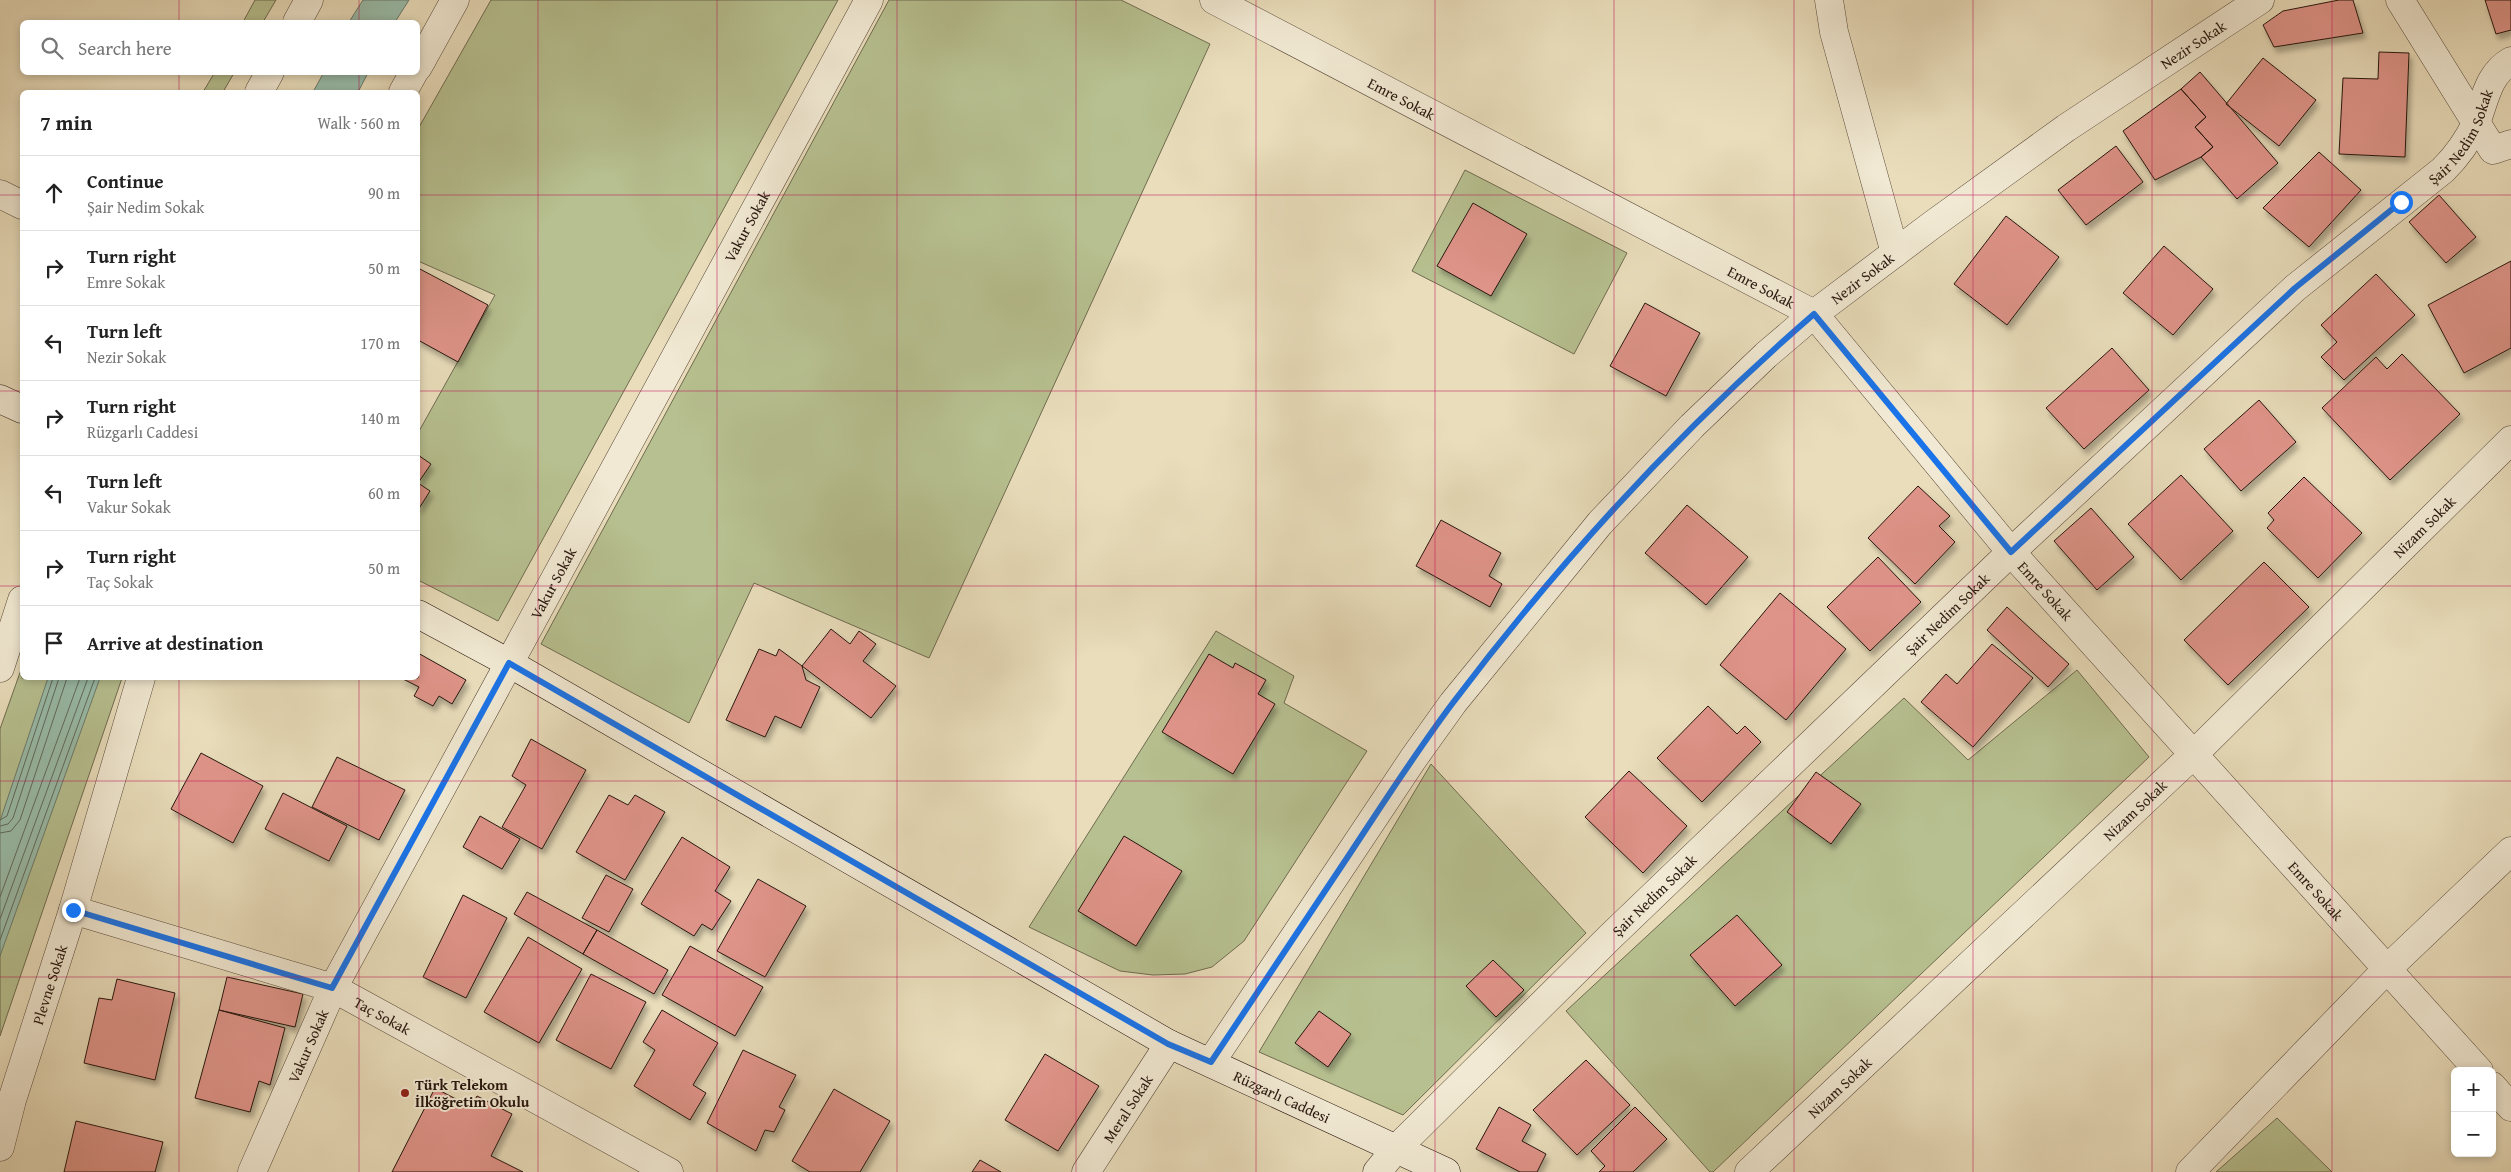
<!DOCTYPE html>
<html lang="en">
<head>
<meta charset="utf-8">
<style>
  :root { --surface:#fff; --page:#f6f6f6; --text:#222; --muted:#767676; --line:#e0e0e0 }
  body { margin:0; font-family:"Gentium Book Plus",serif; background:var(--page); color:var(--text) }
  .controls { position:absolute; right:15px; bottom:15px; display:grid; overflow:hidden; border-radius:8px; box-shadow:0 2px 8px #0003 }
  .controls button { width:45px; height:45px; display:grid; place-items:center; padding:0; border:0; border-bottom:1px solid var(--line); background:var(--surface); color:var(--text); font:25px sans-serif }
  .stop { position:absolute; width:15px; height:15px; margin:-11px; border:4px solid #1a73e8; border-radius:50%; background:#fff }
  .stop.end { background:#1a73e8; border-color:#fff; box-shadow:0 1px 5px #0008 }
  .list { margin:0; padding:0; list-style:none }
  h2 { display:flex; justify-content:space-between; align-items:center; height:65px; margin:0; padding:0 20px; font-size:21px }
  h2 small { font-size:16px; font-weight:400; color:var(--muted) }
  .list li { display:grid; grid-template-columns:32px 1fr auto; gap:15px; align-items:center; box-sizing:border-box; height:75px; padding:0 20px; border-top:1px solid var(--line) }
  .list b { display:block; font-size:19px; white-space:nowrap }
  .list p { margin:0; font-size:16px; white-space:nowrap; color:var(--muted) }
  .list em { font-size:16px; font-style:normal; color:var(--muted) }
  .icon { flex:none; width:28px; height:28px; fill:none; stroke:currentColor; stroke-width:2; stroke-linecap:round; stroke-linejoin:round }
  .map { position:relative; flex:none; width:2511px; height:1172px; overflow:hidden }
  .search { position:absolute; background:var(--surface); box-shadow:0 2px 8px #0003; left:20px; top:20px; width:400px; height:55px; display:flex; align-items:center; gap:12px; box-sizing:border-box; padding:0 18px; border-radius:8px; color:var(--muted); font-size:19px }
  .panel { position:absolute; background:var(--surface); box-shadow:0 2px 8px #0003; left:20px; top:90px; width:400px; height:590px; border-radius:8px }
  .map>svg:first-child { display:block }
</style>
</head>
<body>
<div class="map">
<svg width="2511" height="1172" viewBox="0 0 2511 1172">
  <defs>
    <filter id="shadow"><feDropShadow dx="3" dy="5.5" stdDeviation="2.5" flood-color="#0004"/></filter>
  </defs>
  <rect width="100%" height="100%" fill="#e9ddbb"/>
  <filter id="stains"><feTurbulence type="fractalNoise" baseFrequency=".004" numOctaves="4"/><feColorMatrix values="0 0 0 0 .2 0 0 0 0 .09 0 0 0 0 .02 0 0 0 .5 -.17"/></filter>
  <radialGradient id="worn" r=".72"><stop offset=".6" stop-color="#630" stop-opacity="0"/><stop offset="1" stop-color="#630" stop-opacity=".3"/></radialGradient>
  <path fill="#b7c090" stroke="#6f6b4f" d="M255 0H276L263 22H243Z
    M491 0H838L498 621 418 580V433L495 295 418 261V129Z
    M889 0H1121L1210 44 929 658 754 583 689 723 541 644Z
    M215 72 234 73 223 92H203Z
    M1465 170 1627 253 1574 354 1412 271Z
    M1216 631 1294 676 1284 703 1367 751 1244 941 1212 967 1185 974 1153 975 1120 971 1029 927Z
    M22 667V678H122L0 1036V729Z
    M2077 670 2149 757 1713 1172H1710L1566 1011 1904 698 1968 760Z
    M1431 764 1586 933 1403 1115 1259 1052Z
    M2277 1118 2332 1172H2216Z"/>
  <path fill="#99bdaa" stroke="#6b7a6c" d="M363 0H409L395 22H349Z
    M324 72H368V73L358 92H313Z
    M48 678H100L0 956V821Z"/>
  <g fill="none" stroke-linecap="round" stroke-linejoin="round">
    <path stroke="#606a5c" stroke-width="1" d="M0 820 7 816 53 678
      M0 826 8 824 13 818 59 678
      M0 833 11 831 20 820 67 678
      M0 897 80 678
      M0 919 88 678
      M0 940 95 678"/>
  </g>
  <path fill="#df9489" stroke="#27160e" filter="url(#shadow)" d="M2339 0H2353L2363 33 2274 47 2263 25 2283 11Z
    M2485 0H2511V30L2496 34Z
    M2379 52 2409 53 2405 157 2339 154 2343 78 2378 79Z
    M2263 58 2316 100 2279 146 2226 104Z
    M2200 72 2278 163 2237 199 2201 157 2213 147 2195 127 2206 117 2181 89Z
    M2181 89 2206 117 2195 127 2213 147 2201 157 2155 180 2123 131Z
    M2116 146 2143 182 2086 225 2058 190Z
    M2319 152 2361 190 2309 247 2263 208Z
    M2439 195 2476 237 2446 263 2409 222Z
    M1473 203 1527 234 1491 296 1437 266Z
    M2006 216 2059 257 2007 325 1954 284Z
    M2164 246 2213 289 2173 335 2123 293Z
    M2511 261V348L2464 373 2428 305Z
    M418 268 488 305 458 362 418 340Z
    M2376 274 2415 315 2344 380 2321 357 2337 342 2321 325Z
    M1645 303 1700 333 1666 396 1610 366Z
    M2112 348 2149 390 2084 449 2046 408Z
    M2402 354 2460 414 2390 480 2322 408 2376 357 2387 369Z
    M2259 400 2296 442 2241 491 2204 449Z
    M418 455 431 464 418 483 430 491 418 510Z
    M2181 475 2233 531 2181 580 2128 524Z
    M2304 477 2362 533 2318 578 2267 528 2274 520 2268 513Z
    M1918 486 1950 516 1939 526 1955 542 1915 584 1868 538Z
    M1687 505 1748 557 1706 605 1645 553Z
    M2091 508 2134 557 2097 590 2054 541Z
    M1441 520 1501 553 1489 576 1502 584 1490 607 1416 566Z
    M1878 557 1921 602 1870 651 1827 607Z
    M2264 562 2309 607 2228 685 2184 640Z
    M1780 593 1846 649 1786 720 1720 665Z
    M2007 607 2069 664 2048 687 1987 630Z
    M831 629 850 644 859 631 876 644 863 661 896 686 871 718 802 666Z
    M1992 644 2033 678 1973 747 1921 702 1946 674 1957 684Z
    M759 649 776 656 779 649 802 666 806 680 820 687 801 728 775 716 765 737 726 720Z
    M418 653 466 680 452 704 439 696 433 706 414 696 419 687 401 678H418Z
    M1209 654 1233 668 1235 663 1266 680 1258 694 1275 704 1233 774 1162 732Z
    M1708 706 1737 734 1745 726 1761 742 1702 802 1657 758Z
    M531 739 586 770 542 849 502 827 526 785 512 776Z
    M201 753 263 786 233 843 171 809Z
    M337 757 405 790 379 840 312 807Z
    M1629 771 1687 826 1643 873 1585 817Z
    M1816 772 1861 804 1831 844 1787 812Z
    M283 793 347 826 329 861 265 829Z
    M609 795 628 805 635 795 665 812 625 880 576 852Z
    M480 816 520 839 502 869 463 847Z
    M1124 836 1182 871 1136 946 1078 911Z
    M682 837 730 867 715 891 731 901 712 930 702 924 694 936 641 904Z
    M606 875 633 889 609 932 582 918Z
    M758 879 806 906 765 977 717 951Z
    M527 892 597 930 583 954 514 914Z
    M463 895 507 918 466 998 423 977Z
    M1737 915 1782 965 1735 1006 1690 955Z
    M597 930 668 970 654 994 583 954Z
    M528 937 582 969 539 1043 484 1012Z
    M690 946 763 987 735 1036 662 995Z
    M1493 960 1524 990 1496 1017 1466 986Z
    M591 974 646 1002 611 1069 556 1040Z
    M227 977 303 994 295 1027 219 1010Z
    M117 979 175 993 155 1080 84 1063 99 998 112 1000Z
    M219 1010 285 1028 270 1085 259 1081 250 1112 195 1098Z
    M662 1010 718 1043 693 1085 706 1093 690 1120 634 1086 655 1050 643 1042Z
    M1319 1011 1351 1034 1328 1067 1295 1043Z
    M743 1050 796 1075 779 1107 785 1110 774 1132 765 1130 756 1151 707 1123Z
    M1045 1054 1099 1086 1058 1151 1005 1120Z
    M1586 1060 1630 1105 1577 1155 1533 1110Z
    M435 1088 471 1107 477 1096 512 1114 491 1156 523 1172H392Z
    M834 1089 890 1121 860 1172H810L792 1161Z
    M1499 1107 1531 1125 1522 1141 1546 1154 1537 1172H1520L1476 1149Z
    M1635 1107 1667 1139 1633 1172H1599L1605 1166 1591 1151Z
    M76 1121 163 1142 155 1172H64Z
    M980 1160 1001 1172H972Z"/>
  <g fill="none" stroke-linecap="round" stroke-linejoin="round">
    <defs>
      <g id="street">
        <path id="s1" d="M1214 0 1814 314 2011 552 2479 1071"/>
        <path d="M1829 0 1834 32 1895 253"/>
        <path d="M2400 0 2493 150 2511 144"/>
        <path d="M297 22 309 0"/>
        <path d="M418 67 455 0"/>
        <path d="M259 92 270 72"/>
        <path d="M403 92 414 72"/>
        <path d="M0 194 22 205"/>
        <path d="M0 668 22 600"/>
        <path id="s2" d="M73 910 333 988 669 1172"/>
        <path id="s3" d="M1211 1062 1413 759 1453 703 1600 523 1692 426 1766 355 1814 314 1932 225 2066 128 2260 0"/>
        <path d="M2492 1086 2511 1107"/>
        <path id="s4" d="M0 1147 12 1100 73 910 141 678"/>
        <path id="s5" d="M252 1172 333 988 869 0"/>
        <path id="s6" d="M1086 1172 1169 1044"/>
        <path id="s7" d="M1377 1172 1395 1150 1610 937 2011 552 2295 288 2443 170C2457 156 2468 141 2476 123 2485 100 2488 74 2511 61"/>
        <path id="s8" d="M1749 1172 2193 755 2511 440"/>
        <path d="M2190 1172 2388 968 2511 851"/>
      </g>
      <g id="secondary">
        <path d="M0 399 22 409"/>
        <path id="s9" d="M418 614 509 663 1169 1044 1446 1172"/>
      </g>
    </defs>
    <use href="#street" stroke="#584839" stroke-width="29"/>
    <use href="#secondary" stroke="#27160e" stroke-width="29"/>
    <use href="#street" stroke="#f1e9d3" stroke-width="28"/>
    <use href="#secondary" stroke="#f1e9d3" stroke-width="28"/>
  </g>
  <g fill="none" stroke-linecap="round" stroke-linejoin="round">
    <path stroke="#1a73e8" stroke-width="6" d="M73 910 332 988 509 663 1168 1044 1211 1062C1258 992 1304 922 1351 852 1384 802 1416 752 1452 704 1559 562 1680 430 1814 314L2011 552 2295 288 2401 202"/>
  </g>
  <path fill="none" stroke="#c2185b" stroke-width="1" stroke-opacity="0.55" d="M179 0V22M359 0V22M538 0V1172M717 0V1172M897 0V1172M1076 0V1172M1256 0V1172M1435 0V1172M1614 0V1172M1794 0V1172M1973 0V1172M2152 0V1172M2332 0V1172M179 72V92M359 72V92M0 195H22M418 195H2511M0 391H22M418 391H2511M0 586H22M418 586H2511M179 678V1172M359 678V1172M0 781H2511M0 977H2511"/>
  <circle fill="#8f2418" stroke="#f1e9d3" stroke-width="2" cx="405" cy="1093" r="5"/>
  <g text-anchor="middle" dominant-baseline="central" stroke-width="4" stroke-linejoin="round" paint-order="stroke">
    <g font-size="15" fill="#27160e" stroke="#f1e9d3">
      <text stroke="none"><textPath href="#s3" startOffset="1430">Nezir Sokak</textPath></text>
      <text stroke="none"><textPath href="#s1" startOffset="212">Emre Sokak</textPath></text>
      <text stroke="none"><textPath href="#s7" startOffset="1502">Şair Nedim Sokak</textPath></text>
      <text stroke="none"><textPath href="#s5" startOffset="1068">Vakur Sokak</textPath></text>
      <text stroke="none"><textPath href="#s3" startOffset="1025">Nezir Sokak</textPath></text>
      <text stroke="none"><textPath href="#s1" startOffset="618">Emre Sokak</textPath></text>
      <text stroke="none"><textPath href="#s8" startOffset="934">Nizam Sokak</textPath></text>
      <text stroke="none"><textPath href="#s5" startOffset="662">Vakur Sokak</textPath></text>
      <text stroke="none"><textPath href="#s1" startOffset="1038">Emre Sokak</textPath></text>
      <text stroke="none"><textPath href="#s7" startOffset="798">Şair Nedim Sokak</textPath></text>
      <text stroke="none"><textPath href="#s8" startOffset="529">Nizam Sokak</textPath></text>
      <text stroke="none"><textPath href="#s1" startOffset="1442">Emre Sokak</textPath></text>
      <text stroke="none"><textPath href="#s7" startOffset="392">Şair Nedim Sokak</textPath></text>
      <text stroke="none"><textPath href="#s4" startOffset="170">Plevne Sokak</textPath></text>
      <text stroke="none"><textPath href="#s2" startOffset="328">Taç Sokak</textPath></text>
      <text stroke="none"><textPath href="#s5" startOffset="138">Vakur Sokak</textPath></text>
      <text stroke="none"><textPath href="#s8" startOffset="124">Nizam Sokak</textPath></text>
      <text stroke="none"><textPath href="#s9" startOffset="990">Rüzgarlı Caddesi</textPath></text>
      <text stroke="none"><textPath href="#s6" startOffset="76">Meral Sokak</textPath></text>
    </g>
    <g font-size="15" font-weight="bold" fill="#27160e" stroke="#f1e9d3" text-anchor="start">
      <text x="415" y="1084">Türk Telekom<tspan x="415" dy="17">İlköğretim Okulu</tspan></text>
    </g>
  </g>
  <rect width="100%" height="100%" filter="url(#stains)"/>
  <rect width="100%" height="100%" fill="url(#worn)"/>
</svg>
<div class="controls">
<button>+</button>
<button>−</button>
</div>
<div class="stop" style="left:2401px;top:202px"></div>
<div class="stop end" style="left:73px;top:910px"></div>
<div class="search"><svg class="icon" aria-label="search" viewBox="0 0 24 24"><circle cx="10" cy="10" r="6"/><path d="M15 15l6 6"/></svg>Search here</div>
<section class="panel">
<h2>7 min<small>Walk · 560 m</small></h2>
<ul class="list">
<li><svg class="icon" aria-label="ahead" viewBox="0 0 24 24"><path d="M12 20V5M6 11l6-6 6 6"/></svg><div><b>Continue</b><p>Şair Nedim Sokak</p></div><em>90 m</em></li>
<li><svg class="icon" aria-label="right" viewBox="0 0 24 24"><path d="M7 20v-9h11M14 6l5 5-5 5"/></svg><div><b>Turn right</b><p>Emre Sokak</p></div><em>50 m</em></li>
<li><svg class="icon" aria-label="left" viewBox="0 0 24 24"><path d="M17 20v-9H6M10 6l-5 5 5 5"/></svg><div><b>Turn left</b><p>Nezir Sokak</p></div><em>170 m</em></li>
<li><svg class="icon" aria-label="right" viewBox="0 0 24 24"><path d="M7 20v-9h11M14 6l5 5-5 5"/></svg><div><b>Turn right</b><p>Rüzgarlı Caddesi</p></div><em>140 m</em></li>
<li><svg class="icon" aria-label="left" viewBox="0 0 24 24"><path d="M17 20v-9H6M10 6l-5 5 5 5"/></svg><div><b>Turn left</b><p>Vakur Sokak</p></div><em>60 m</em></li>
<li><svg class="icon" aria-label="right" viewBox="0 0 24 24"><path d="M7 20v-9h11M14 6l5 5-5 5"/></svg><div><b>Turn right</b><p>Taç Sokak</p></div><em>50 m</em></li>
<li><svg class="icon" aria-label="arrive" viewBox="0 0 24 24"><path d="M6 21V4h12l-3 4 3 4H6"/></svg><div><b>Arrive at destination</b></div></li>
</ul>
</section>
</div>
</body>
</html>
